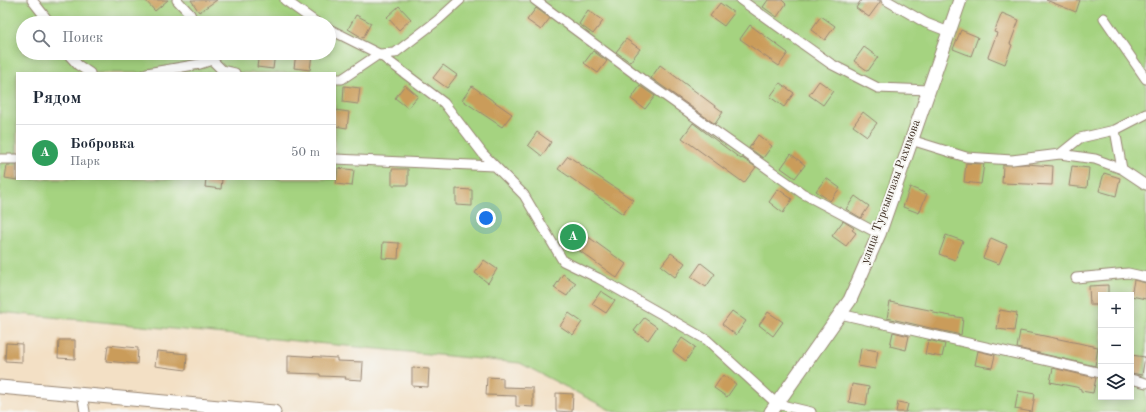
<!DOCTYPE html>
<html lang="ru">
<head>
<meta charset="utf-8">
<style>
  :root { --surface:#fff; --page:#f2f2f3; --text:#1f2937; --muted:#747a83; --line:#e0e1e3; --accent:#b5179e }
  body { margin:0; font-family:"Old Standard TT",serif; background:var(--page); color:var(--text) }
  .controls { position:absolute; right:12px; bottom:12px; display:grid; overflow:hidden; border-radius:0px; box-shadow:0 2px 10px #0003 }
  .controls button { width:36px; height:36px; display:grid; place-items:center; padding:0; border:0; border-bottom:1px solid var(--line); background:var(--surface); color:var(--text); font:20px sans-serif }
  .you { position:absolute; left:486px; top:218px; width:14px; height:14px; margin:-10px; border:3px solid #fff; border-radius:50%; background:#1a73e8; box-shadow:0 0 0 6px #1a73e833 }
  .badge { display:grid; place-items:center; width:26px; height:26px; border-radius:50%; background:var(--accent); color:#fff; font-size:13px; font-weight:700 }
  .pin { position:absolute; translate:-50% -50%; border:2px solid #fff; box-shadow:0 1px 4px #0006 }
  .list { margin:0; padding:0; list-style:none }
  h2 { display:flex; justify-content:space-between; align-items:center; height:52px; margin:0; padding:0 16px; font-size:17px }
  h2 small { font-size:13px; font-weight:400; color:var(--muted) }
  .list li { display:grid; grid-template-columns:26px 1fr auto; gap:12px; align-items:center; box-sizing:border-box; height:56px; padding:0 16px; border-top:1px solid var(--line) }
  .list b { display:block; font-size:15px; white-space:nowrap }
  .list p { margin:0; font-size:13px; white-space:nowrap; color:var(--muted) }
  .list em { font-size:13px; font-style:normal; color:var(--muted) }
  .icon { flex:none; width:22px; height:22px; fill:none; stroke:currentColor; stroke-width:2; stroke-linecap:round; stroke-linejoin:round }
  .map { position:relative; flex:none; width:1146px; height:412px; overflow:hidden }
  .search { position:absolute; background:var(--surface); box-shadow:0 2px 10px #0003; left:16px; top:16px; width:320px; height:44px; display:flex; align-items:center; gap:10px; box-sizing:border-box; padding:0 14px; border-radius:22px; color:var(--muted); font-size:15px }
  .panel { position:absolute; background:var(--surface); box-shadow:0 2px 10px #0003; left:16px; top:72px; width:320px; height:108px; border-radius:0px }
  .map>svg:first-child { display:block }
</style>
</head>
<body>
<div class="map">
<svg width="1146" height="412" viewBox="0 0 1146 412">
  <rect width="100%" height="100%" fill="#f6f6f2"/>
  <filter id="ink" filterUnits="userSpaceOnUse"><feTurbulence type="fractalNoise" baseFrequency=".025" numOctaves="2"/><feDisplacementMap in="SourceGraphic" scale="8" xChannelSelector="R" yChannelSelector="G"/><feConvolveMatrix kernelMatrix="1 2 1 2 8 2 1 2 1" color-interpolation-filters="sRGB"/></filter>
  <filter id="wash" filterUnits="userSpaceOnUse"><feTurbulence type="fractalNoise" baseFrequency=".012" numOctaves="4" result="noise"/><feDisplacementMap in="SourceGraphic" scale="16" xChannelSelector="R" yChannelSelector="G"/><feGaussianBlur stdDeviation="0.9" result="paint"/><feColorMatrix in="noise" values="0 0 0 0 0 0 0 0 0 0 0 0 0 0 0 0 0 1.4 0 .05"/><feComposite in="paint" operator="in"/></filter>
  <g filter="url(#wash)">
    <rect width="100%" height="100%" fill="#f3e0c5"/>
    <path fill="#a5d380" stroke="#707e4f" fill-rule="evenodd" d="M0 0H1146V412H614L520 363 0 312ZM23 23H329V53H23ZM17 73H335V179H17ZM1101 295H1131V397H1101Z"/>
    <g id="blocks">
      <path fill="#ca9c5a" d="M145 0H168L155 11Z
        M191 0H217L199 12Z
        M768 0H782L786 4 777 17 763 7Z
        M861 0H880V2L869 17 856 8Z
        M1046 0H1080L1076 12Z
        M720 3 734 13 724 26 710 16Z
        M399 6 411 19 399 30 387 17Z
        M536 8 550 18 541 30 527 20Z
        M588 10 603 21 593 34 579 24Z
        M1002 13 1019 20 1010 44 1012 45 1005 64 988 57 997 33 994 32Z
        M356 15 371 23 363 38 348 29Z
        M821 16 835 26 825 40 811 30Z
        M750 25 788 53 779 66 740 39Z
        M961 30 978 37 971 56 953 49Z
        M626 39 640 49 630 62 616 52Z
        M864 47 878 57 868 71 854 61Z
        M593 51 607 61 598 73 584 63Z
        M259 53H275L273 69 257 67Z
        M296 53 312 54 310 70 294 68Z
        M443 65 457 75 447 88 433 78Z
        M660 65 723 112 715 124 651 78Z
        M819 81 833 91 823 105 809 95Z
        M780 83 794 93 784 107 770 97Z
        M405 85 418 96 408 108 395 98Z
        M344 86 360 88 358 104 343 102Z
        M472 86 512 114 502 127 462 100Z
        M640 86 655 96 645 109 631 99Z
        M335 110 349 112 347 128 335 126Z
        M863 112 877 123 867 136 853 126Z
        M693 123 741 159 742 158 756 167 744 183 682 138Z
        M537 132 551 142 542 156 528 145Z
        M758 135 772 146 763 158 749 148Z
        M791 154 805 165 795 178 781 168Z
        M568 156 633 200 623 214 558 169Z
        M966 163 984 164 981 184 964 182Z
        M1026 164 1053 166 1052 185 1002 183 1003 165Z
        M7 165H17V180L5 178Z
        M1072 166 1089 168 1087 188 1069 186Z
        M338 168 354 170 352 186 336 184Z
        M392 169H408V185H392Z
        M1104 173 1120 178 1116 196 1099 191Z
        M826 178 840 188 830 201 816 191Z
        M206 179H222L221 189 205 187Z
        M910 187 927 194 919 213 903 207Z
        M456 189 472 190V206L456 205Z
        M778 189 792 199 783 213 769 202Z
        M855 196 869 206 861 218 846 209Z
        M843 221 854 228 852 230 856 233 846 246 832 236Z
        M946 235 963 241 955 260 939 254Z
        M587 236 626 264 617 278 577 249Z
        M991 238 1007 245 999 264 983 258Z
        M383 242 399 243 398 259 382 258Z
        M671 253 685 263 675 277 661 266Z
        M484 260 497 269 488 283 475 273Z
        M701 263 715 274 706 287 691 277Z
        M563 274 576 283 567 296 554 288Z
        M1134 280 1146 283V299L1131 296Z
        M1108 285V295H1101V305H1090L1089 286Z
        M601 291 615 300 606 313 592 304Z
        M890 302 934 311V313L963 318 961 335 887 318Z
        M1000 310 1017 313 1014 331 997 329Z
        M732 311 746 321 736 335 722 324Z
        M768 312 783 322 773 336 759 325Z
        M569 313 582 322 573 335 560 326Z
        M644 318 657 327 648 340 634 331Z
        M1020 331 1098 347 1095 366 1017 348Z
        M893 332 909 336 906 350 890 346Z
        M682 338 695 347 686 361 673 351Z
        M59 340H75V359L58 358Z
        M928 340 945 344 942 357 925 354Z
        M6 343 22 344V362L5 361Z
        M108 345 138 348 137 364 106 361Z
        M861 348 878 351 875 369 858 366Z
        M157 351 187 354 186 370 155 366Z
        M978 351 995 355 992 368 975 365Z
        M288 355 337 358V361L363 362 362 380 345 379 346 377 320 376V374L288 373Z
        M1131 355 1145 357 1142 375 1131 373Z
        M412 368 429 369 428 387 412 386Z
        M1053 368 1096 378 1093 393 1081 391V389L1076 387 1050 382Z
        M723 375 736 384 727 397 714 388Z
        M487 377 503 378V387L533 388V407L516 406V396L486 395Z
        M852 384 869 387 866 405 849 402Z
        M1018 391 1035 394 1032 412 1015 409Z
        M556 393 573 394 572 412 556 411Z
        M898 402 908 404 906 412H896Z"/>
    </g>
  </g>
  <g filter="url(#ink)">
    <use href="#blocks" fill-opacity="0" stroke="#978572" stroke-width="1"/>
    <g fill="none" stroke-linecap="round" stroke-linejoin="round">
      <defs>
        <path id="street" d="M32 0 50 23
          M177 0 190 14 194 23
          M285 0 317 23
          M535 0 643 80 802 193 879 234
          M741 0 831 64 878 88 929 90
          M886 0 926 23 949 32
          M1104 18 1146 79
          M329 29 379 54 444 103 483 154 524 195 563 261 598 278 707 340 777 404 811 412
          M67 53 78 65 90 73
          M147 73 200 64 212 60 222 70 235 73
          M335 79H342L379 54 395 53 438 20 460 0
          M1115 130 1122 169
          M911 140 966 157 1012 160 1060 154 1095 159 1122 169 1146 185
          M1060 154 1080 138 1115 130 1146 114
          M0 159H17
          M335 159 494 166
          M1076 278 1128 273 1146 277
          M840 314 1101 373
          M1131 379 1146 383
          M82 394 85 412"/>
        <path id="secondary" d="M0 387 274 412
          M771 412 850 300 879 234 960 0"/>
      </defs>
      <use href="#street" stroke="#978572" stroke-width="11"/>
      <use href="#secondary" stroke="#978572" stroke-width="15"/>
      <use href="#street" stroke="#fff" stroke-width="9"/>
      <use href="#secondary" stroke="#fff" stroke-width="13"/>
    </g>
  </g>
  <g text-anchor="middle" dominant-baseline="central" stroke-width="4" stroke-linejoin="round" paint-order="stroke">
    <g font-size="12" fill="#3b2a1e" stroke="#f6f6f2">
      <text transform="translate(891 192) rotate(-70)">улица Турсынгазы Рахимова</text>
    </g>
  </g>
</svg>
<div class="controls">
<button>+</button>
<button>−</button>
<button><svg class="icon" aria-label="layers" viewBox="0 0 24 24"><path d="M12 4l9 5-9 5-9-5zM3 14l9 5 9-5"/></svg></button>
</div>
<div class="you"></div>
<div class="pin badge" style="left:573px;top:237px;background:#2e9e5b">A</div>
<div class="search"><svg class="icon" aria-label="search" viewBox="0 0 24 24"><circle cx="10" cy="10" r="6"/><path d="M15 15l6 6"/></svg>Поиск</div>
<section class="panel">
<h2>Рядом<small></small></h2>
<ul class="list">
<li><span class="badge" style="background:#2e9e5b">A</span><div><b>Бобровка</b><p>Парк</p></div><em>50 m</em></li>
</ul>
</section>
</div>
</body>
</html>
